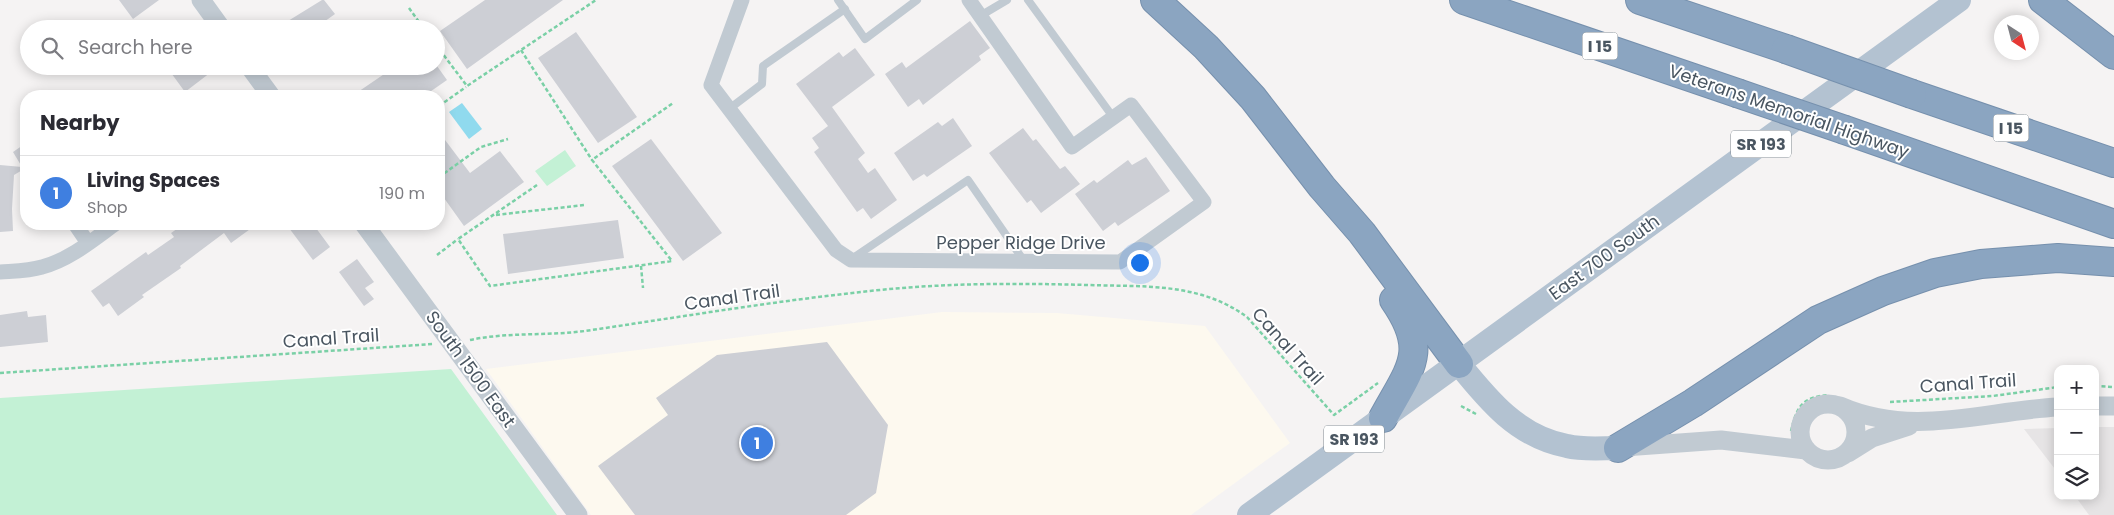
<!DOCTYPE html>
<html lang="en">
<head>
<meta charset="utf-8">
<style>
  :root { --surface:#fff; --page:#f7f7f7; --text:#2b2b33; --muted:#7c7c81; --line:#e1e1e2; --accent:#ea580c }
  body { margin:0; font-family:Poppins,sans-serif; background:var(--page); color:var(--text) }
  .controls { position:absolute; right:15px; bottom:15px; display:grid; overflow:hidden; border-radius:10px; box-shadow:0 2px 12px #0003 }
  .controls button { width:45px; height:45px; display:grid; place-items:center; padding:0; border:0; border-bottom:1px solid var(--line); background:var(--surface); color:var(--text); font:25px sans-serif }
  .compass { position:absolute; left:1994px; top:15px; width:45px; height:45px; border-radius:50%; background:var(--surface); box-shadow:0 2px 12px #0003; rotate:144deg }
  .you { position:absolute; left:1139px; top:262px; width:18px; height:18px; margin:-12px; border:4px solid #fff; border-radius:50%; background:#1a73e8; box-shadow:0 0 0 8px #1a73e833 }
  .badge { display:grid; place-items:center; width:32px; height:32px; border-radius:50%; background:var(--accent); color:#fff; font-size:16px; font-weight:700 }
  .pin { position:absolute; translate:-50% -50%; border:2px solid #fff; box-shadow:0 1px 5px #0006 }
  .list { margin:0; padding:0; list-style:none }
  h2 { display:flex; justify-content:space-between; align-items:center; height:65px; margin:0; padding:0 20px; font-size:21px }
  h2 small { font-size:16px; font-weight:400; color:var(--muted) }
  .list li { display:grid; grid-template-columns:32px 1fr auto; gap:15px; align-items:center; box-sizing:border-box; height:75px; padding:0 20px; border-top:1px solid var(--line) }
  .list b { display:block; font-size:19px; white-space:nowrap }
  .list p { margin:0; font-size:16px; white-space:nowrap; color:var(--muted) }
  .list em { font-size:16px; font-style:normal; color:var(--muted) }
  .icon { flex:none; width:28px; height:28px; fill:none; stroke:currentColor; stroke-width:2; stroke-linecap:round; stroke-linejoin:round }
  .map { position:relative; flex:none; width:2114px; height:515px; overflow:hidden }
  .search { position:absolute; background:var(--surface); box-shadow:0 2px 12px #0003; left:20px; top:20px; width:425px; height:55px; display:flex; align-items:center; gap:12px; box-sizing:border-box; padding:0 18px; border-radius:28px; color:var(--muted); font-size:19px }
  .panel { position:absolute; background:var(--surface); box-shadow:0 2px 12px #0003; left:20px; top:90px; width:425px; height:140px; border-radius:20px }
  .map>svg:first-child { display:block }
</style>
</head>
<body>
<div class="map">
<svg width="2114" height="515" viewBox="0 0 2114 515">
  <rect width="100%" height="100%" fill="#f5f3f3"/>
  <path fill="#fdf9ef" d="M942 312 1057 313 1205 326 1290 443 1191 515H591L486 369Z"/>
  <path fill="#e6e4e5" d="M2095 427H2114V515H2089L2075 496H2095Z
    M2058 428V473L2024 429Z"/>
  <path fill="#c3f1d5" d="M565 150 576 166 547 186 535 171Z
    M451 369 557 515H0V398Z"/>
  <path fill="#90daee" d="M462 103 482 129 469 139 449 112Z"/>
  <path fill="#cdcfd5" d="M119 0H159L133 19Z
    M322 0H324L335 14 314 29H275Z
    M485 0H563L467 69 440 31Z
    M970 21 990 48 979 56 981 60 923 105 919 99 908 107 885 74 902 62 906 68Z
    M576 32 637 117 598 143 538 58Z
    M855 48 875 75 832 107 865 153 858 159 868 173 875 168 897 200 871 219 863 208 857 212 814 152 819 148 812 138 828 126 796 84 839 52 843 57Z
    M166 66H219L185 92Z
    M396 66H437L447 80 424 96H352Z
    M953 118 972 146 927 177 924 174 913 181 894 153 938 122 942 126Z
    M1023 128 1033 141 1036 139 1060 169 1065 166 1080 184 1041 213 1031 200 1027 203 989 153Z
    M439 132 470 173 500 151 524 182 464 226 439 191Z
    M651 139 722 233 683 261 612 166Z
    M26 143V173L24 169 14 175 12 209 13 231 0 232V165L22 167 13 152Z
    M1146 157 1170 191 1118 226 1115 222 1103 231 1075 194 1094 180 1097 183 1128 160 1132 165Z
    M618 220 624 258 508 274 503 234Z
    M184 224H257L231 243 224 233 180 266 181 268 142 295 144 297 118 316 109 303 103 307 91 291 146 252 148 255 174 237 171 233Z
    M286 224H313L330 247 313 260Z
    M357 259 374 282 365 288 374 299 364 306 339 272Z
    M27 311 28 317 46 315 48 342 0 347V315Z
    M827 342 888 425 876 493 846 515H635L598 466 668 415 656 398 717 355Z"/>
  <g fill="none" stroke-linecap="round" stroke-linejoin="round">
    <defs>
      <path id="motorway" d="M1155 0 1206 47 1253 98 1322 187 1362 233 1459 364
        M1464 0 1737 93
        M1640 0 1786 49
        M2043 0 2114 55
        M1912 94 2114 163
        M1845 130 2114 224
        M1383 418C1410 368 1430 352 1394 300
        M1618 448 1693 403 1818 320 1883 291 1935 273 1981 264 2058 258 2114 262"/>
    </defs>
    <use href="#motorway" stroke="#7690ad" stroke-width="30"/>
    <path stroke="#7ad0a6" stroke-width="2.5" stroke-dasharray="4 2.5" stroke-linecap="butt" d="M409 8 424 29
      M436 45 467 86 596 0
      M521 50 592 160
      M439 106 466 87
      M439 177 481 147 508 139
      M537 185 458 239 490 286 672 261 592 160 673 103
      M496 215 584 205
      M437 255 458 239
      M641 266 643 288
      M470 340C507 332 547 336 585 331 680 317 775 301 870 291 943 283 1015 283 1088 285 1144 287 1199 282 1247 317L1334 415 1378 383
      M0 373 433 344
      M2095 386 2114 387
      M1890 402 1993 396 2058 387
      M1461 406 1476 414
      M1791 431C1797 406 1802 397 1829 395"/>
    <path stroke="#c1cad2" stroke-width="8" d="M838 0 865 39 917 0
      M1028 0 1113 117
      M980 16 1007 0
      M729 109 762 84 763 66 845 9
      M853 258 968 180 1024 261"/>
    <path stroke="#c1cad2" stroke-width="15" d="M742 0 711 85 836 250 851 260 1120 262 1204 202 1131 105 1072 147 969 0
      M75 224 88 243
      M0 272C14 271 29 271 42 267 69 260 93 240 115 224"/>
    <path stroke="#c1cad2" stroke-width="19" d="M201 0 222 29
      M249 66 271 96
      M364 224 578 515
      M1800 432a28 28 0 1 1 56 0a28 28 0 1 1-56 0Z
      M1840 406C1913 438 1983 411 2058 407
      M2095 406H2114
      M1624 447 1721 440 1806 450
      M1848 453 1872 438 1909 426"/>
    <path stroke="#b3c2d1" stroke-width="24" d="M1459 364C1488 400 1518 437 1567 446 1583 450 1602 448 1618 448
      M1249 515 1959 0"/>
    <use href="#motorway" stroke="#8ba5c1" stroke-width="28"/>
    <defs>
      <path id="motorway-bridge" d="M1786 49 1912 94
        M1737 93 1845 130"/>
    </defs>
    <use href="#motorway-bridge" stroke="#7690ad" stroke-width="30" stroke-linecap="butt"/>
    <use href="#motorway-bridge" stroke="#8ba5c1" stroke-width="28"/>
  </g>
  <g text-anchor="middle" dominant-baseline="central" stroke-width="4" stroke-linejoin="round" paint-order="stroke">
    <g fill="#fff" stroke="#808990" stroke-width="1">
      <rect x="1582.5" y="32.5" width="35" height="27" rx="4"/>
      <rect x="1993.5" y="114.5" width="35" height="27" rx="4"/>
      <rect x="1731" y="130.5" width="60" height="27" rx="4"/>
      <rect x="1324" y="425.5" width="60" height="27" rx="4"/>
    </g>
    <g font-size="16" font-weight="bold" fill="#4a5661">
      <text x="1600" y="46">I 15</text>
      <text x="2011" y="128">I 15</text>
      <text x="1761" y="144">SR 193</text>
      <text x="1354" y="439">SR 193</text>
    </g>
    <g font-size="18" fill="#4a5661" stroke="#fff">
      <text transform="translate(1789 111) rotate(19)">Veterans Memorial Highway</text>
      <text x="1021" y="242">Pepper Ridge Drive</text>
      <text transform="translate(1604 257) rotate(-36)">East 700 South</text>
      <text transform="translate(732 297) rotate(-8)">Canal Trail</text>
      <text transform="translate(331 338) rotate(-4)">Canal Trail</text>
      <text transform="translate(1288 346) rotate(48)">Canal Trail</text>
      <text transform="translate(471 369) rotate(54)">South 1500 East</text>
      <text transform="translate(1968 383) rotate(-4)">Canal Trail</text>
    </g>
  </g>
</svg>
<div class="controls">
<button>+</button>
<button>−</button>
<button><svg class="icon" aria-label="layers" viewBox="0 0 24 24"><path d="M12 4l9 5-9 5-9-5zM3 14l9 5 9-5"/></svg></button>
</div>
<svg class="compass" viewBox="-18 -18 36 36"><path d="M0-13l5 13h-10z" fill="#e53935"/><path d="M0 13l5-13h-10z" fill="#7c7c81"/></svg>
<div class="you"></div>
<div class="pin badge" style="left:757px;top:443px;background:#3f7fe0">1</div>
<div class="search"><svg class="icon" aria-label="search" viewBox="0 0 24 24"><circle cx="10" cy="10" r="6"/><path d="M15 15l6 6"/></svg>Search here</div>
<section class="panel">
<h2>Nearby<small></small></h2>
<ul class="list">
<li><span class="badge" style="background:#3f7fe0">1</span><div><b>Living Spaces</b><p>Shop</p></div><em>190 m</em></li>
</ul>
</section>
</div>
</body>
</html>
